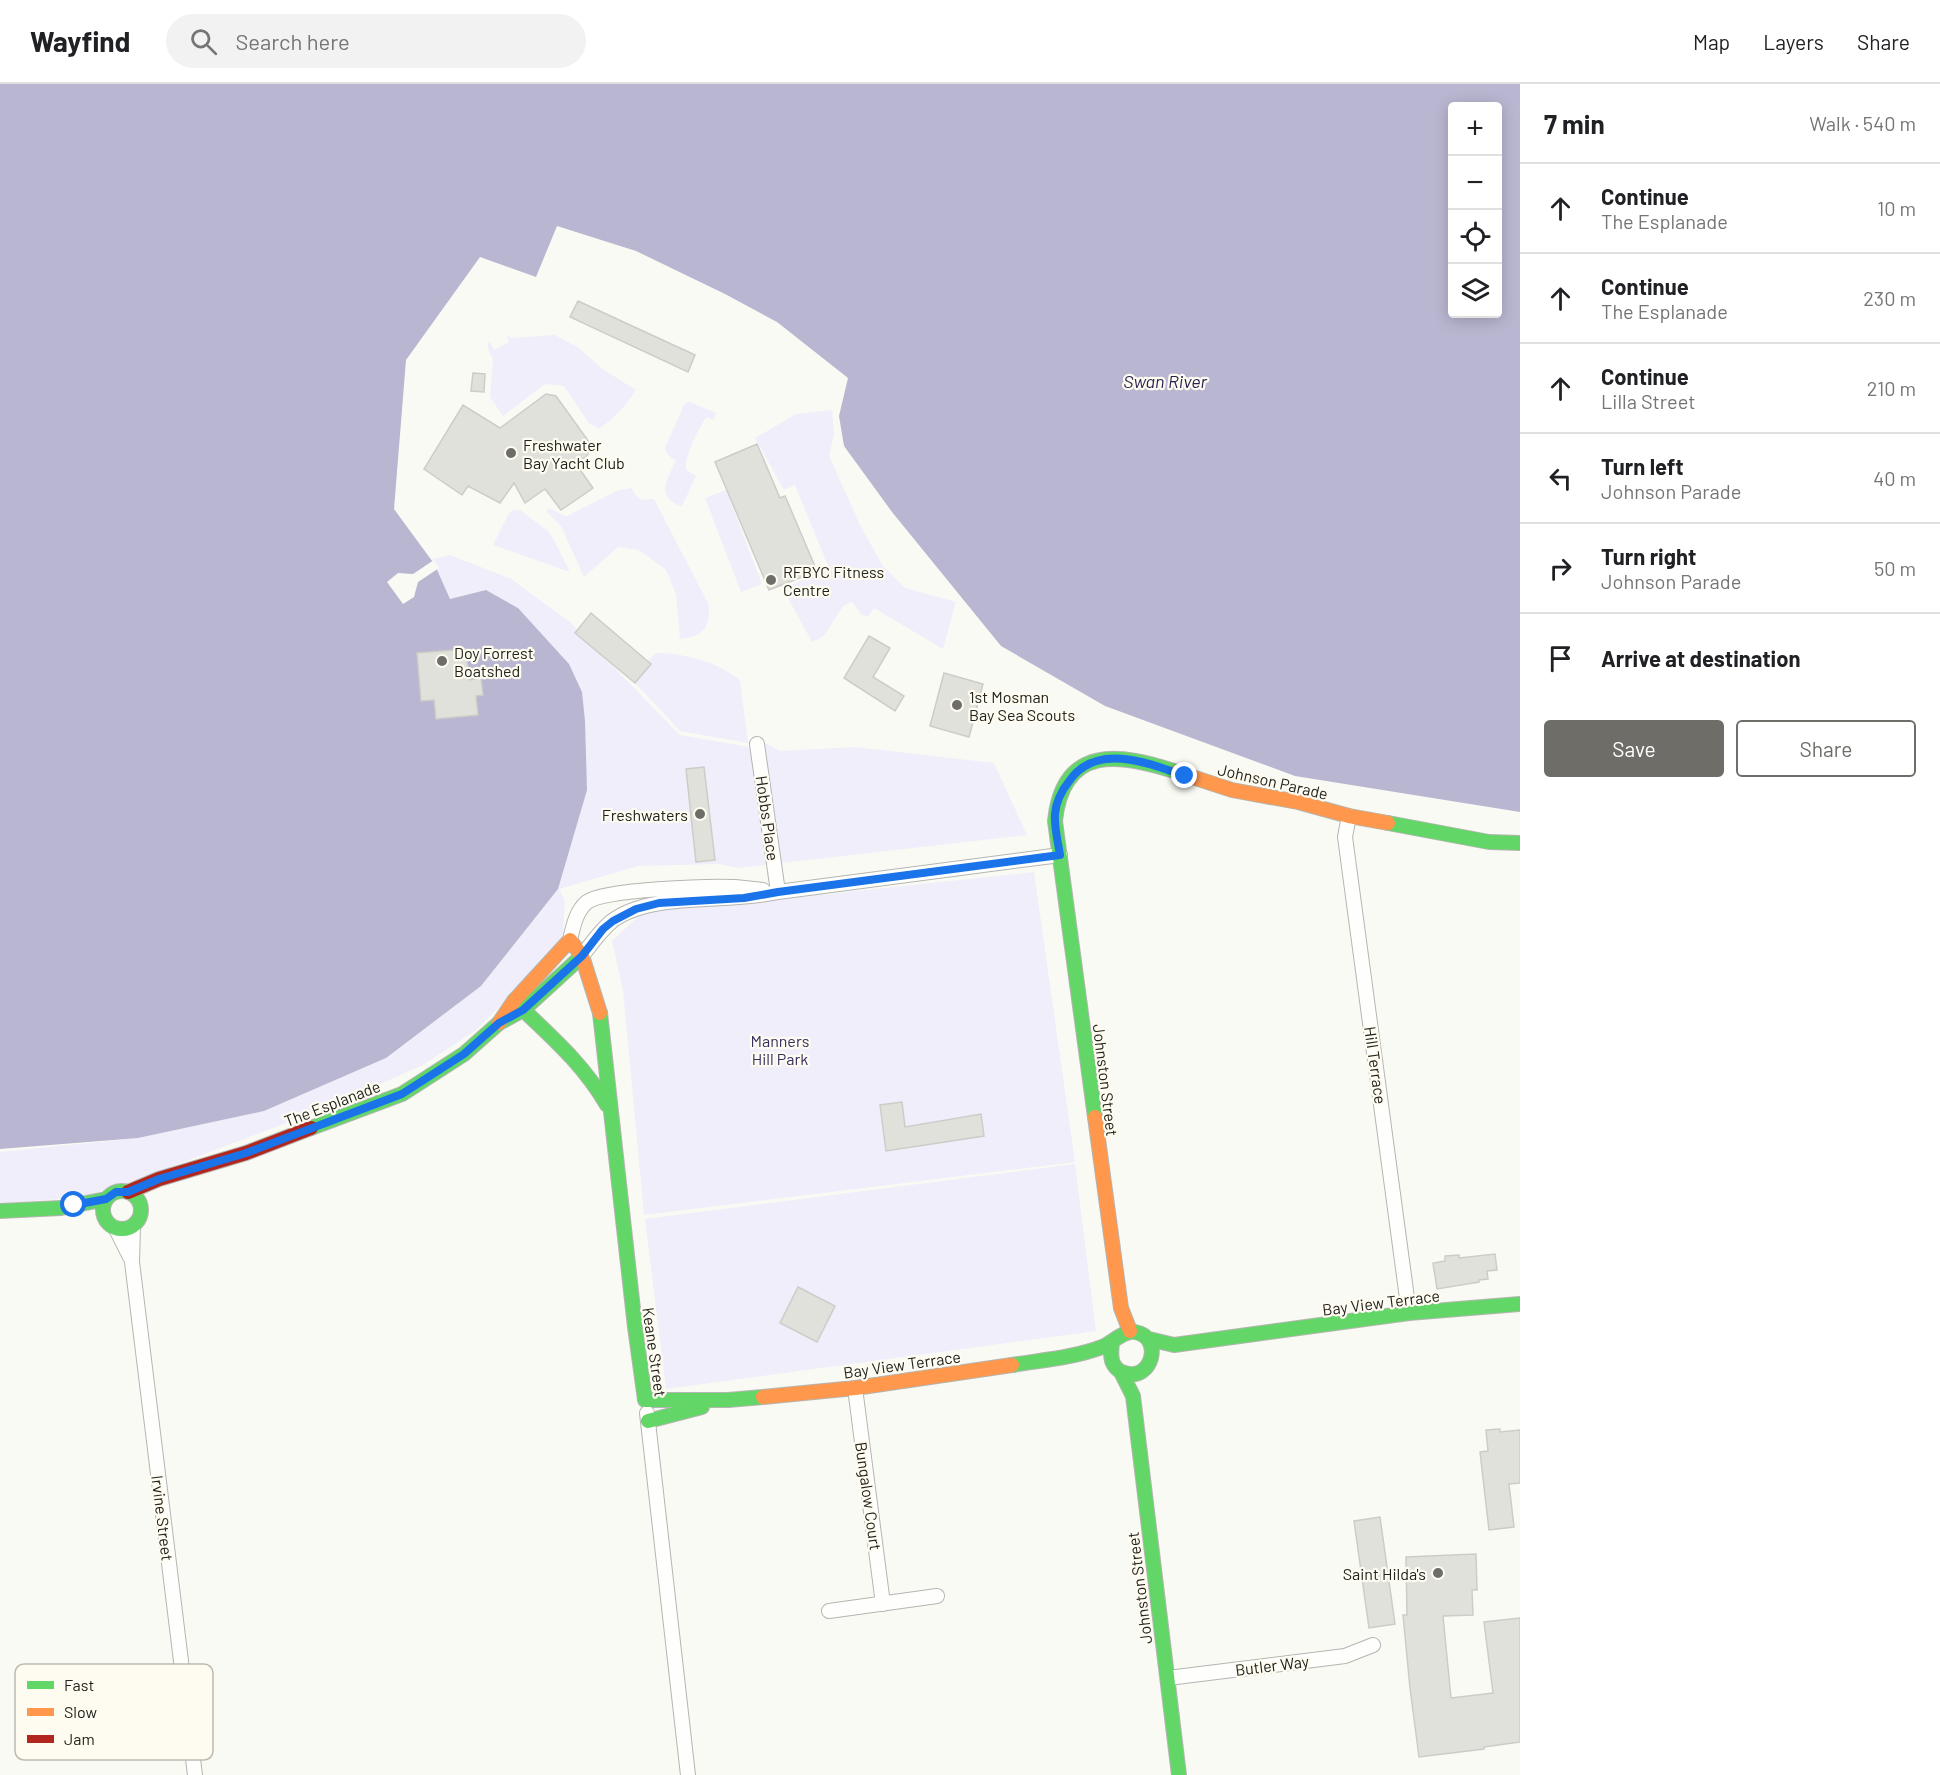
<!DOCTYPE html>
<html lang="en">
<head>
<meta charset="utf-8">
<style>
  :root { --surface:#fff; --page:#f2f2f2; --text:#202124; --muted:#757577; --line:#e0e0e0; --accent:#6e6d68 }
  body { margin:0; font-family:Barlow,sans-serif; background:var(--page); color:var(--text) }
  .controls { position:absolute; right:18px; top:18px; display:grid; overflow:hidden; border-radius:6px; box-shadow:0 3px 15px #0003 }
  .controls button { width:54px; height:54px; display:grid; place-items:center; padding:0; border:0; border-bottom:2px solid var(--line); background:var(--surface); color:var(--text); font:30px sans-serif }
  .stop { position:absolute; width:18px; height:18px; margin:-14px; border:4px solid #1a73e8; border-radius:50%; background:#fff }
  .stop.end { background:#1a73e8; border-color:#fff; box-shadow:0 2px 6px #0008 }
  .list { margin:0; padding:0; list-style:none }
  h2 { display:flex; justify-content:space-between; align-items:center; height:78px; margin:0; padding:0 24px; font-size:26px }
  h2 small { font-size:20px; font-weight:400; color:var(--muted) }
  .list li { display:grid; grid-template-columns:39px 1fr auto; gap:18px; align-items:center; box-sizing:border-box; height:90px; padding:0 24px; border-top:2px solid var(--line) }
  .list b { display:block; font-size:22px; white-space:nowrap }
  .list p { margin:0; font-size:20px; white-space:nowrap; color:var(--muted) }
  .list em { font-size:20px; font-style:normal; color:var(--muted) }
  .actions { display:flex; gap:12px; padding:18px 24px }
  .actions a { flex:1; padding:14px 0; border:2px solid var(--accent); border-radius:6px; text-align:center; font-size:21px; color:var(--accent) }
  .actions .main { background:var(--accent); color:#fff }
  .icon { flex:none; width:33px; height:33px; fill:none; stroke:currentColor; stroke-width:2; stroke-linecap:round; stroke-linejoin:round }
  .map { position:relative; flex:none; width:1520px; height:1691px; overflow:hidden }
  header { display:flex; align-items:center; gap:36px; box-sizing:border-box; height:84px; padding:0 30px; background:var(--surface); border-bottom:2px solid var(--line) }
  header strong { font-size:28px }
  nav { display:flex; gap:33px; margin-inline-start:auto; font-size:21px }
  .search { width:420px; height:54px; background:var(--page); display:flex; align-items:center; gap:15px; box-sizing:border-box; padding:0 21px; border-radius:33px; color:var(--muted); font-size:22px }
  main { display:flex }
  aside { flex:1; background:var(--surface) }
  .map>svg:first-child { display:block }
</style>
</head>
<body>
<header>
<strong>Wayfind</strong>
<div class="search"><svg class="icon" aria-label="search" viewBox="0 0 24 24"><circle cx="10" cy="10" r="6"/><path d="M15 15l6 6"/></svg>Search here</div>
<nav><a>Map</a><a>Layers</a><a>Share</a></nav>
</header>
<main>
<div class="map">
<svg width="1520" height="1691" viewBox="0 0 1520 1691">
  <rect width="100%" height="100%" fill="#fafaf4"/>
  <path fill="#efeefa" d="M555 251 579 264 601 284 636 306C626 322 614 334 599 345L589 339 564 302 545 300 503 332 490 313 493 275 489 268 488 261 489 257 494 266 509 258 506 252 513 254Z
    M690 318 716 329 714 336 706 333C698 348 685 368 686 386L696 392 682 422C655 414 667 395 676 377L668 371 665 364 683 323 685 319Z
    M832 326 834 351 829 372 861 443 883 482 905 504 956 518 943 565 874 524 868 533 861 530 852 518 843 522 824 552 812 558 783 505 829 484 795 401 784 406 755 354 796 330Z
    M632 404 635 411 642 416 654 415 709 521C710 544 703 553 680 555L676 510 666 486 639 466 618 463 584 493 561 442 546 427 549 425C556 426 560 431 567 432L619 406Z
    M726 406 762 500 741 508 705 414Z
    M514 426H520L548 447 553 454 570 488 493 461 509 429Z
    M450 471 511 495 570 538 680 651 749 663 765 659 780 667 855 663 994 679 1027 751 738 784 719 780 638 782 559 805 565 817 563 849 549 874 476 946 423 981 326 1024 147 1092 83 1113 0 1120V1068L138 1054 264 1027 386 974 528 536 518 524 486 506 450 515 435 481 430 476Z
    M656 569C685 569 717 578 740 596L748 659 680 647 635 599 651 580 648 577Z
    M1034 788 1075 1078 644 1131 623 906 612 857 647 824 772 816Z
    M1075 1080 1096 1247 666 1305 645 1135Z"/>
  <path fill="#b9b6d1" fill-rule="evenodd" d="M0 0H1520V728L1295 692 1105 622 1001 562 892 428 844 362 839 332 848 294 777 238 725 210 636 167 557 142 536 193 480 173 406 276 394 425 435 481 450 515 486 506 518 524 569 580 582 608 585 637 587 706 558 805 481 902 386 974 264 1027 138 1054 0 1065ZM1452 22H1498V230H1452Z"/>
  <path fill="#fafaf4" d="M434 476 439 484 418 498 414 513 403 520 387 498 398 489 413 490Z"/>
  <path fill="#e1e1dc" stroke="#cdccc8" stroke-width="1.5" d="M578 217 695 271 688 288 570 233Z
    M473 289 485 290 484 308 471 307Z
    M546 310 556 312 589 358 590 365 587 372 576 380 593 404 561 426 545 405 525 419 514 399 500 419 468 402 462 411 424 385 463 321 500 344Z
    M757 360 780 414 785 412 817 487 769 506 715 378Z
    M591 529 651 580 635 599 575 549Z
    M869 552 890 564 873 593 904 612 895 627 844 594Z
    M466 565 469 596 481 594 483 611 476 612 478 631 436 635 434 616 421 617 417 569Z
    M944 589 983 600 969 653 930 642Z
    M704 683 715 776 696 778 686 685Z
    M902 1018 905 1043 981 1030 984 1052 886 1067 880 1021Z
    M1495 1170 1497 1186 1487 1187 1488 1195 1479 1196V1198L1437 1205 1433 1179 1445 1177V1172L1459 1171V1174Z
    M798 1203 835 1222 817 1258 780 1239Z
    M1500 1345V1348L1520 1346V1399L1509 1400 1514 1443 1489 1446 1480 1368 1488 1367 1486 1346Z
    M1380 1433 1395 1540 1369 1544 1354 1437Z
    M1476 1470 1477 1506H1472L1473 1531 1443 1532 1451 1614 1493 1609 1484 1538 1520 1534V1658L1484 1663V1665L1419 1673 1410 1604 1403 1531H1407L1406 1473Z"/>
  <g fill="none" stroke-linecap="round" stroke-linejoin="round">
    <defs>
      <path id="street" d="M757 660 778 808
        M1349 732 1345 753 1409 1229
        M570 856C573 843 576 827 587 818 605 805 709 802 735 803 744 804 754 805 763 806
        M582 872C591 860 600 847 612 837 652 807 727 820 778 808L1060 771
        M133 1142 132 1178 195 1691
        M116 1145 130 1173
        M855 1304 883 1520
        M647 1329 688 1691
        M829 1527 937 1512
        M1168 1594 1345 1572 1373 1561"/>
      <path id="fast" d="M1388 739 1489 758 1520 759
        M514 917C549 951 582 978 607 1021
        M600 929 635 1243 645 1316H728L763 1313
        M1095 1033 1055 737C1063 660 1120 669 1177 688
        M311 1044 402 1010 464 970 499 939 523 926 582 872
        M103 1126a19 19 0 1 1 38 0a19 19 0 1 1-38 0Z
        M0 1127 61 1124 106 1115
        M1149 1255 1174 1261 1409 1229 1520 1220
        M1012 1281C1042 1276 1073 1274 1102 1263 1112 1259 1124 1246 1135 1248 1164 1253 1152 1298 1125 1289 1120 1288 1117 1286 1114 1281 1110 1275 1111 1267 1112 1259
        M1121 1288 1133 1312 1179 1691
        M648 1337 702 1323"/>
      <path id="slow" d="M1177 688 1232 706 1298 718 1349 732 1388 739
        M499 939 514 917 570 856 582 872 600 929
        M1095 1033 1121 1224 1130 1247
        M763 1313 855 1304 1012 1281"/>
      <path id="jam" d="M128 1108 159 1095 246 1069 311 1044"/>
    </defs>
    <use href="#street" stroke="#b5b5b1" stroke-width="16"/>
    <use href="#fast" stroke="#b5b5b1" stroke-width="16"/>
    <use href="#slow" stroke="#b5b5b1" stroke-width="16"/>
    <use href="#jam" stroke="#b5b5b1" stroke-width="16"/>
    <use href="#street" stroke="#fefefd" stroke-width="14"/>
    <use href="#fast" stroke="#63d668" stroke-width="14"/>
    <use href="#slow" stroke="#ff974d" stroke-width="14"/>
    <use href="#jam" stroke="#b3261e" stroke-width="14"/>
  </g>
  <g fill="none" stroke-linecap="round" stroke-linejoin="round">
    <path stroke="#1a73e8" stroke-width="8" d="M74 1121 106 1115 116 1108H128L159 1095 246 1069 402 1010 464 970 499 939 523 926 582 872 603 845 613 837 636 825 659 819 744 814 778 808 1060 771C1058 758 1054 743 1055 730 1056 717 1062 706 1070 696 1097 658 1149 679 1185 692"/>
  </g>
  <g fill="#6e6d68" stroke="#fefcf0" stroke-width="2">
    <circle cx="511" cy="369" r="6"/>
    <circle cx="771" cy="496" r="6"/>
    <circle cx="442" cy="577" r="6"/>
    <circle cx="957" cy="621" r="6"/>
    <circle cx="700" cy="730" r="6"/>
    <circle cx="1438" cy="1489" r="6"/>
  </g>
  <g text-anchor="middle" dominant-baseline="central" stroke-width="4.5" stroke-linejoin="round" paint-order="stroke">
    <g font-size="16" fill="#22211d" stroke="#fefcf0" text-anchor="start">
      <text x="523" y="360">Freshwater<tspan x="523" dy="18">Bay Yacht Club</tspan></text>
      <text x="783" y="487">RFBYC Fitness<tspan x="783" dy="18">Centre</tspan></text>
      <text x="454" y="568">Doy Forrest<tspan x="454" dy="18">Boatshed</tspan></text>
      <text x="969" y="612">1st Mosman<tspan x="969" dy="18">Bay Sea Scouts</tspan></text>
      <text x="688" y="730" text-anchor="end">Freshwaters</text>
      <text x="1426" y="1489" text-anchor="end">Saint Hilda's</text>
    </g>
    <g font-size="16" fill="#22211d" stroke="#fefcf0">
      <text transform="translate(1273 697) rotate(13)">Johnson Parade</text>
      <text transform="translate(768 734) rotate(82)">Hobbs Place</text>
      <text transform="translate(1376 981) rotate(82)">Hill Terrace</text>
      <text transform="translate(1106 996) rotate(83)">Johnston Street</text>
      <text transform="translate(332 1019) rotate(-21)">The Esplanade</text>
      <text transform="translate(1381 1218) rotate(-7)">Bay View Terrace</text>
      <text transform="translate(655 1268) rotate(82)">Keane Street</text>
      <text transform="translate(902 1280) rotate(-8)">Bay View Terrace</text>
      <text transform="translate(869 1412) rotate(82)">Bungalow Court</text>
      <text transform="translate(163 1434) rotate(83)">Irvine Street</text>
      <text transform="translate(1139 1504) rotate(-97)">Johnston Street</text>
      <text transform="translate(1272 1581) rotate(-7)">Butler Way</text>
    </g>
    <g font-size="16" fill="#372e63" stroke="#fefcf0">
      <text x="780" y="956">Manners<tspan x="780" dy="18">Hill Park</tspan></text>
    </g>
    <g font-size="18" font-style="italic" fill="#291f52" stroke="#fefcf0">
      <text x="1165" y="297">Swan River</text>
    </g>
  </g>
  <rect x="15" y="1580" width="198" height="96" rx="9" fill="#fefcf0" stroke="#bcbab1" stroke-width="1.5"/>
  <rect x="27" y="1597" width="27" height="8" fill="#63d668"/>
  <rect x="27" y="1624" width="27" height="8" fill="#ff974d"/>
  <rect x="27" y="1651" width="27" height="8" fill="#b3261e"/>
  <g font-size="16" fill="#22211d">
    <text x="64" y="1607">Fast</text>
    <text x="64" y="1634">Slow</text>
    <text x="64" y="1661">Jam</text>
  </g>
</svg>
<div class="controls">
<button>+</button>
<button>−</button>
<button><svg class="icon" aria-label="locate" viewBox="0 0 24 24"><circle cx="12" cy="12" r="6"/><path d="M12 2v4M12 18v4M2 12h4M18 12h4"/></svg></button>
<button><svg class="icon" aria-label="layers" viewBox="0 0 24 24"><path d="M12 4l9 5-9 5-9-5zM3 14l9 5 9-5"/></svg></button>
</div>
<div class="stop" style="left:74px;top:1121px"></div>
<div class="stop end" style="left:1185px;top:692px"></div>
</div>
<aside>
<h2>7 min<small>Walk · 540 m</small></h2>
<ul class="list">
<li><svg class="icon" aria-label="ahead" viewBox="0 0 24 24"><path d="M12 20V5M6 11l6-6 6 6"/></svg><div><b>Continue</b><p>The Esplanade</p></div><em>10 m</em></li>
<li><svg class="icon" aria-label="ahead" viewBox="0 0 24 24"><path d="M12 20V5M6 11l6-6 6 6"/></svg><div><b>Continue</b><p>The Esplanade</p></div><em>230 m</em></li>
<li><svg class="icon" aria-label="ahead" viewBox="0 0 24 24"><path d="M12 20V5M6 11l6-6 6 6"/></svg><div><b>Continue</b><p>Lilla Street</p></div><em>210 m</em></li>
<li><svg class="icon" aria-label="left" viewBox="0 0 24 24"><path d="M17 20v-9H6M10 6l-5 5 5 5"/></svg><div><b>Turn left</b><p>Johnson Parade</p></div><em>40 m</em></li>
<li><svg class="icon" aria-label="right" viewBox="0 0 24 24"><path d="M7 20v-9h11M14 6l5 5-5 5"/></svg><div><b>Turn right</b><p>Johnson Parade</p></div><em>50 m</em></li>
<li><svg class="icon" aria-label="arrive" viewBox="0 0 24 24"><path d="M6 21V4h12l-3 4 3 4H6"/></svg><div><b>Arrive at destination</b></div></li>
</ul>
<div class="actions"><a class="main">Save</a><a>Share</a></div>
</aside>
</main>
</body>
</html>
